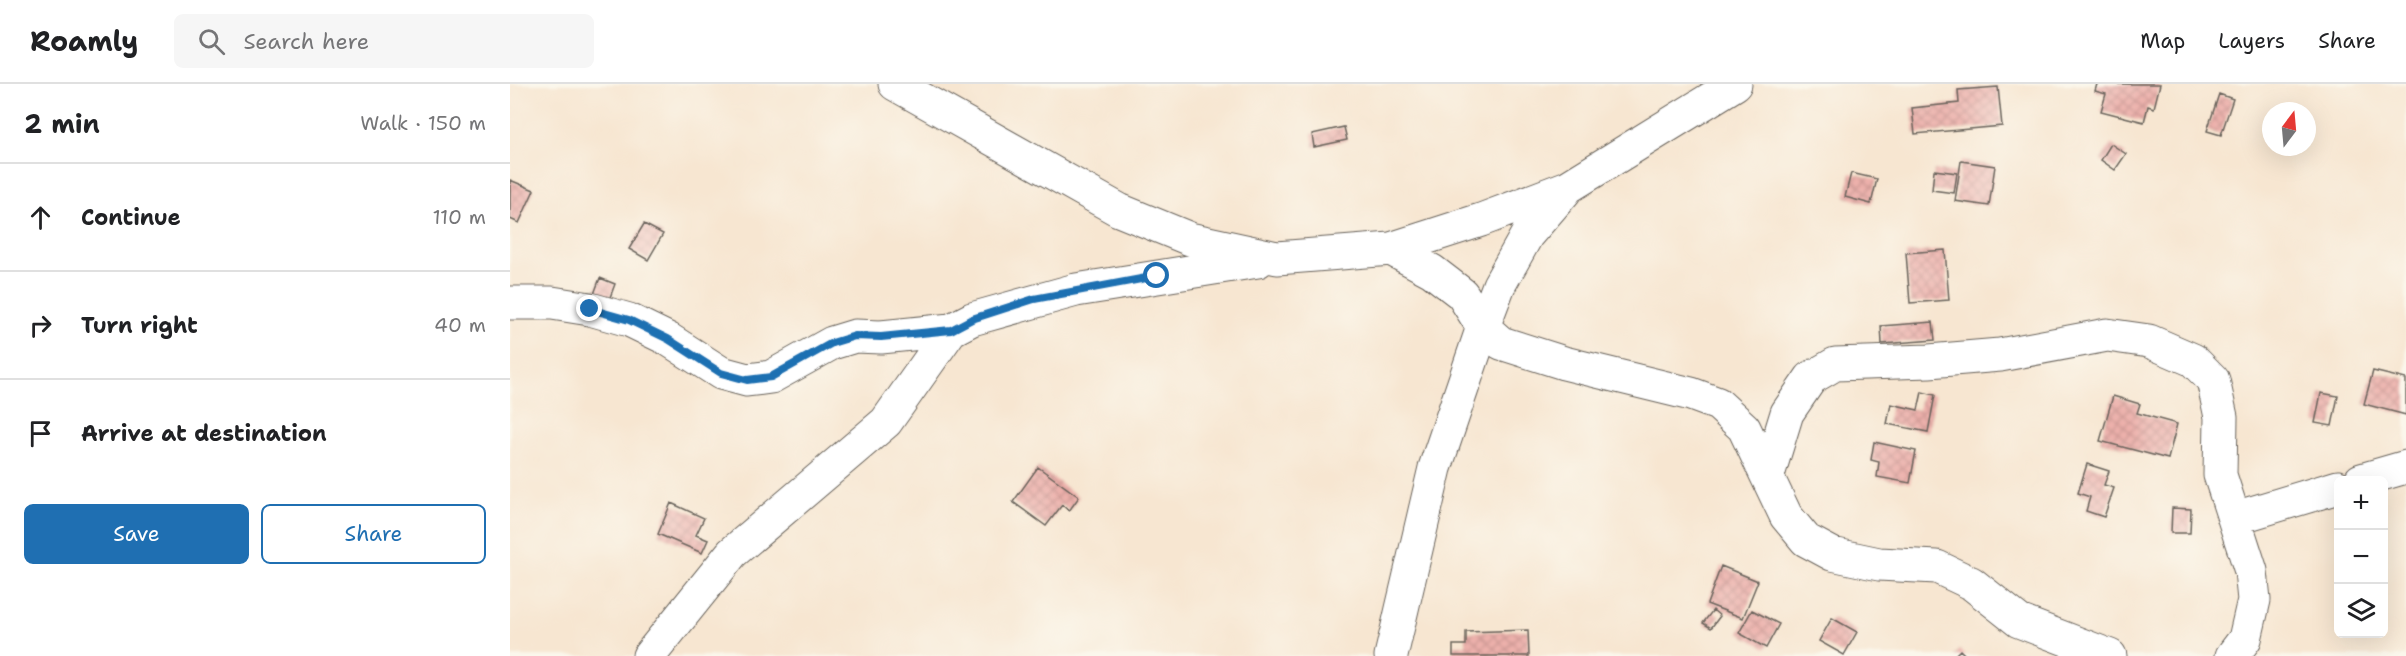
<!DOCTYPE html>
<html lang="en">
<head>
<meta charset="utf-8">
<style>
  :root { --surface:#fff; --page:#f6f6f6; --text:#202124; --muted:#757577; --line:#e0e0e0; --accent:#1f6fb2 }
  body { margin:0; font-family:"Shantell Sans",sans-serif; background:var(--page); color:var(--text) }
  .controls { position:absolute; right:18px; bottom:18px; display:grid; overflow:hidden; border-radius:9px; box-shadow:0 6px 24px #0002 }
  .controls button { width:54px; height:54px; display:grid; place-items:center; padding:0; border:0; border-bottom:2px solid var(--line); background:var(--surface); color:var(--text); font:30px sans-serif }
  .compass { position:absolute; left:1752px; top:18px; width:54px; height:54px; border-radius:50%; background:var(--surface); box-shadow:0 6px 24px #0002; rotate:16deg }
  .stop { position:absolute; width:18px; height:18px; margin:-14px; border:4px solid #1f6fb2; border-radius:50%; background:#fff }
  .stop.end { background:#1f6fb2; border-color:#fff; box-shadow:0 2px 6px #0008 }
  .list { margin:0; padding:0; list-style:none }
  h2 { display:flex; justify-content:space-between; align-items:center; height:78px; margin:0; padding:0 24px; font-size:26px }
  h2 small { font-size:20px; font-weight:400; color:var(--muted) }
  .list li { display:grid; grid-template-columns:39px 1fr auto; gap:18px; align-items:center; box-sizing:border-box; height:108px; padding:0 24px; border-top:2px solid var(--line) }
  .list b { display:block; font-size:22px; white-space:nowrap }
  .list em { font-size:20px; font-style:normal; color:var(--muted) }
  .actions { display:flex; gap:12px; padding:18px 24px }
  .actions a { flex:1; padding:14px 0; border:2px solid var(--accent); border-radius:9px; text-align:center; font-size:21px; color:var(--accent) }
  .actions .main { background:var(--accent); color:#fff }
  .icon { flex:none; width:33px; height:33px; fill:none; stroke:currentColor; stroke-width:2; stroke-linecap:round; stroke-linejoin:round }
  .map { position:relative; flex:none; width:1896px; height:572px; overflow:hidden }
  header { display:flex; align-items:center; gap:36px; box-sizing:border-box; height:84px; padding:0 30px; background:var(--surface); border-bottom:2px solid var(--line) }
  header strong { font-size:28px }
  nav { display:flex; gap:33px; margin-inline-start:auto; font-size:21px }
  .search { width:420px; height:54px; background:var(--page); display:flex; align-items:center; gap:15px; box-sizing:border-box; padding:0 21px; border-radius:9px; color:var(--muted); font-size:22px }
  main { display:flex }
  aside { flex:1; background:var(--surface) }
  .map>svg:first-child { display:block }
</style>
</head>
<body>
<header>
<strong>Roamly</strong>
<div class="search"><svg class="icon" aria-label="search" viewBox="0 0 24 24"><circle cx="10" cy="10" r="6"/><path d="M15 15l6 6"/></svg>Search here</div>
<nav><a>Map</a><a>Layers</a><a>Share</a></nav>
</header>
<main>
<aside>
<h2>2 min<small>Walk · 150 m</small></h2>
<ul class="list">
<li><svg class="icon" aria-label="ahead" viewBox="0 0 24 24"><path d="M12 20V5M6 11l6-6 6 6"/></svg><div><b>Continue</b></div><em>110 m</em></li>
<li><svg class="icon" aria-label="right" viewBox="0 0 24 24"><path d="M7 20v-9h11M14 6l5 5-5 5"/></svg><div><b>Turn right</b></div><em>40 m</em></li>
<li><svg class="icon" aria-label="arrive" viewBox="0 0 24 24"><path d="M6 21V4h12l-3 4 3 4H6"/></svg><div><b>Arrive at destination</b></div></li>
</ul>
<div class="actions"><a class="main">Save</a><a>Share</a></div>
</aside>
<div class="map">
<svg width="1896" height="572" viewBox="0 0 1896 572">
  <defs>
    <pattern id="building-cross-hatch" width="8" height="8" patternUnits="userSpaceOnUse" patternTransform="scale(1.5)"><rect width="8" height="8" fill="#ecb0ab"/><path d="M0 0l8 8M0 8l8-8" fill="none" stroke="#ca9793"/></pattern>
  </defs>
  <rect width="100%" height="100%" fill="#fbf7ec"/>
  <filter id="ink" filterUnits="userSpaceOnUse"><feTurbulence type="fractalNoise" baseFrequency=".0167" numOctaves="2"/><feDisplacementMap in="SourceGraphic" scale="12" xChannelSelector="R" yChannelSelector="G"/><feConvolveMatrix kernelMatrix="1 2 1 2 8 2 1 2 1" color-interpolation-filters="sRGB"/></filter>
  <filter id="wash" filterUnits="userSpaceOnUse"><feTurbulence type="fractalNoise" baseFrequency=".008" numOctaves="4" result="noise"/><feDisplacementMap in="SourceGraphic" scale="24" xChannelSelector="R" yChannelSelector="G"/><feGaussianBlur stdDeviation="1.35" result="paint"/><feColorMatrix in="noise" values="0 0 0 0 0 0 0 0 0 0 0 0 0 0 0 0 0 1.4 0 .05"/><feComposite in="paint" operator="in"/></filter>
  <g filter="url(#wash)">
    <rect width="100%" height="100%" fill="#f7e6d1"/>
    <g id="blocks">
      <path fill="url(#building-cross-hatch)" d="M1587 0H1650L1644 24 1638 22 1634 38 1591 27 1596 10 1585 7Z
        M1488 3 1492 42 1405 50 1402 24 1449 19 1448 6Z
        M1709 10 1723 15 1711 51 1697 47Z
        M834 43 837 56 804 63 802 50Z
        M1601 60 1616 70 1605 86 1591 76Z
        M1451 77 1485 82 1479 122 1445 117Z
        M1424 86 1447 89 1444 109 1422 106Z
        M1341 89 1367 95 1361 120 1335 113Z
        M0 96 24 106 9 139 0 135Z
        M134 140 153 150 138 176 119 165Z
        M1435 166 1439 216 1400 219 1396 169Z
        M90 194 105 200 99 216 84 210Z
        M1423 238 1425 256 1372 260 1371 242Z
        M1863 287 1896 295V331L1854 320Z
        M1412 308 1425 311 1418 348 1377 340 1381 320 1408 326Z
        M1811 309 1828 312 1822 342 1805 339Z
        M1603 312 1630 320 1627 329 1667 340 1658 375 1590 357Z
        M1364 358 1406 367 1400 399 1367 393 1369 378 1361 376Z
        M1577 380 1599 387 1594 401 1604 404 1594 433 1576 427 1580 413 1568 409Z
        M528 383 569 413 559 427 552 421 536 442 503 418Z
        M161 419 194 434 186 451 198 456 192 469 148 450Z
        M1662 424 1681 425 1680 449H1661Z
        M1211 482 1248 497 1233 534 1197 520Z
        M1203 526 1210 532 1201 544 1193 539Z
        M1242 526 1269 540 1256 564 1229 549Z
        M1322 534 1347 548 1334 571 1309 557Z
        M1018 546 1019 572H943V561H956V548Z
        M1450 566 1456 572H1444Z"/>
    </g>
  </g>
  <g filter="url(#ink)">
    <use href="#blocks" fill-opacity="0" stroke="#69635b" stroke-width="1.5"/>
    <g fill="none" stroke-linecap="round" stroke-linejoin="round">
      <defs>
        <path id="minor" d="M385 0 609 126 680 155 767 174 881 165 971 136 1058 103 1225 0
          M881 165 922 187 952 210 973 243 991 259 1054 279 1181 310 1208 320 1234 344 1276 432 1296 456 1322 470 1369 480 1427 483 1461 499 1509 537 1600 572
          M0 219H42L80 225 119 236 158 255 211 289 237 296 261 293 322 259 345 252 371 253 441 246 462 235 566 206 748 177
          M1258 391 1277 329 1301 294 1325 280 1419 277 1490 271 1597 251 1639 257 1683 276 1703 296 1711 333 1710 391 1741 487 1744 516 1735 555 1722 572
          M1851 396 1896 383
          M1725 434 1828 403
          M139 572 222 469 376 338 441 246
          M881 572 925 384 973 243 989 201 1017 151 1055 107"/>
      </defs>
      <use href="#minor" stroke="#69635b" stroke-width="35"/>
      <use href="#minor" stroke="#fff" stroke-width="33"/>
    </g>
  </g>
  <g fill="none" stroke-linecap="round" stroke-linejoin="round" filter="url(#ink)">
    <path stroke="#1f6fb2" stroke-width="8" d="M80 225 119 236 158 255 211 289 237 296 261 293 322 259 345 252 371 253 441 246 462 235 524 215 647 192"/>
  </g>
</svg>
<div class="controls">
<button>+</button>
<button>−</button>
<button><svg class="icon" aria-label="layers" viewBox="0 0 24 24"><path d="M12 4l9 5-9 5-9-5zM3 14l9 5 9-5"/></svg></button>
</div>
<svg class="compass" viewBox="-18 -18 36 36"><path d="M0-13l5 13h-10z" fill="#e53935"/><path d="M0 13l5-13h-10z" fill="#757577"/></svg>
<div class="stop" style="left:647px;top:192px"></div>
<div class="stop end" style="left:80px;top:225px"></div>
</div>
</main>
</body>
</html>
